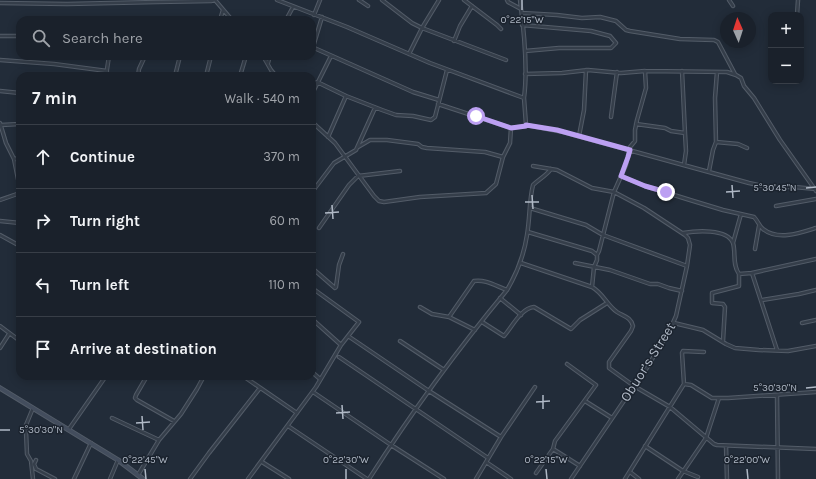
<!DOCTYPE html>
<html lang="en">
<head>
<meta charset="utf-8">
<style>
  :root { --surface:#1a212b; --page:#272e37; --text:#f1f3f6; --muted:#9fa3a9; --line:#383e47 }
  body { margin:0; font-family:Karla,sans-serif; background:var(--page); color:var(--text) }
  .controls { position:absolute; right:12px; top:12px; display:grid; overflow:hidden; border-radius:8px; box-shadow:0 2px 10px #0003 }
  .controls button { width:36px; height:36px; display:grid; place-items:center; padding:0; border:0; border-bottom:1px solid var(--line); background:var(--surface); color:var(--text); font:20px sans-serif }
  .compass { position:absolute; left:720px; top:12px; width:36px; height:36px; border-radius:50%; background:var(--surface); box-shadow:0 2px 10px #0003; rotate:357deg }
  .stop { position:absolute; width:12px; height:12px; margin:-9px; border:3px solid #bca0f2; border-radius:50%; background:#fff }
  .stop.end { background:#bca0f2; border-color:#fff; box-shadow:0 1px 4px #0008 }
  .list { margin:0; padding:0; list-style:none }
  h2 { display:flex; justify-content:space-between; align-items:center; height:52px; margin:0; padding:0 16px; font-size:17px }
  h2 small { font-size:13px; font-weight:400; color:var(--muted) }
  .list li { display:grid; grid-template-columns:26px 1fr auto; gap:12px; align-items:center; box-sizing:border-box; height:64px; padding:0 16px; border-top:1px solid var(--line) }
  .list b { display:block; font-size:15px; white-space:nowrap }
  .list em { font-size:13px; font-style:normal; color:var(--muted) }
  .icon { flex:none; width:22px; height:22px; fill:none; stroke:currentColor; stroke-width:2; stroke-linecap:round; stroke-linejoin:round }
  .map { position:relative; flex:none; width:816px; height:479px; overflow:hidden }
  .search { position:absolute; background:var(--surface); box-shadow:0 2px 10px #0003; left:16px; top:16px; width:300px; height:44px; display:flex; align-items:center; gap:10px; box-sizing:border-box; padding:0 14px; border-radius:12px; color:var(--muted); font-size:15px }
  .panel { position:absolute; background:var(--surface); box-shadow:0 2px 10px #0003; left:16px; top:72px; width:300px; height:308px; border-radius:12px }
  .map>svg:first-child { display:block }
</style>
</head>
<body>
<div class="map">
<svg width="816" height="479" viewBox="0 0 816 479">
  <rect width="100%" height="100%" fill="#222c39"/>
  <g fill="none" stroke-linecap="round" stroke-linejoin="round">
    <defs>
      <path id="street" d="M215 0 232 20
        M277 0 347 27 430 63 524 98 526 125 563 132 749 183 767 187H794L816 189
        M359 0 368 6
        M382 0 412 23 422 28 506 60
        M464 0 497 25 501 29
        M507 0 508 2 521 9
        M520 0C524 30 528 68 524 98
        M729 0 733 6
        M0 3 67 4 157 2 211 1 215 0
        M522 13 557 15 582 18 600 17 616 21 626 30 630 31 680 39 714 40 718 42 735 74
        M314 15 320 0
        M797 15 798 0
        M220 20 223 10
        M286 20 293 7
        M522 25 591 31 610 36 616 43 611 48H559L525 51
        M0 36H20
        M454 41 460 26 472 6
        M312 47 413 92 439 100
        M313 47 322 17
        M409 54 422 28 439 0
        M263 56 271 70 276 76
        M0 60 54 64 107 71
        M268 63 270 56
        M682 71 685 133
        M525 74 562 73 588 70 621 73 645 71 727 72 736 75 741 78 744 86 754 98 780 140 816 191
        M106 76 109 56
        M138 76 139 69 145 56
        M175 76 180 56
        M206 76 211 56
        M240 76 246 56
        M317 82 346 96 382 110 396 115 413 116 431 120 435 117 447 70
        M0 91 20 93
        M312 94 331 56
        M438 104 511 128 526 126V125
        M611 117 617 72
        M312 122 335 143 374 196 379 201 384 202 420 197 486 193 496 184 503 157 510 143 511 128
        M0 123 6 143 14 159 20 189
        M636 124 665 128 671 131 685 133 686 151 684 165
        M1 125 20 124
        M579 136 584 110 586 70
        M328 137 346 96
        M716 142 715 98 717 72
        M358 147 370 140H387L418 144 422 147 427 148 485 152 503 157
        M14 159 20 158
        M533 166 557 170 592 188 614 192 644 208 685 235 688 238 690 245 687 266 676 316 667 336 657 350 649 365 634 386 571 479
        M709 171 713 150 716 142 738 144 747 148
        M621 176 645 186 690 200 723 210 754 217C758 221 759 226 763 229 778 241 800 233 816 228
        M312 192 334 163 356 150 375 108
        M0 200 20 193
        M776 206 816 199
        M530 208 586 225 603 235 687 266
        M0 221 20 223
        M319 228 349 185 358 176 400 171
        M528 232 592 251 597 255V260L594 267 592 287
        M683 233C695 231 727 228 733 243 736 253 732 264 739 274L752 273 816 259
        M0 235 20 246
        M733 243 741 214
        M755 249 759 226
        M597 255 599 251 614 192 626 165 630 147 635 141V130L637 120 646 88 645 71
        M521 263 592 287C603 293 607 305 617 312 623 316 631 317 633 326L631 331 609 362V368L634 386 670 407 714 444 717 445 816 449
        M575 263 610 270 650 284H658L669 288 682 291
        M312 268 335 288 336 287 339 265 343 254
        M752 273 777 350
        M500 298 521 315
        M762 300 799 294 816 290
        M420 307 432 314 449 317 475 330
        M449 317 474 281C485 279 496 286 507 290
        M312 319 341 345
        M482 322 504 336C512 327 521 308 534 307L571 329 580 320 607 303
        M674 323 703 330 726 344 735 348 759 350 788 351 816 346
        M802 323 816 320
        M0 326 20 341
        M348 336 429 391 501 437
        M400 341 444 370
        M723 341 725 307 723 304 712 303V293L739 286V274
        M0 348 9 334
        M339 357 488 458
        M312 372 320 379
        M147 376 136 395 135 398 137 400 174 421
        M243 376 297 413
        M684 384 682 353 683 351 704 352
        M313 392 391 445 444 479
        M777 395 778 479
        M585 401 612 418
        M112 418 159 440
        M288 426 367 479
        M69 429 106 376
        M645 446 683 471 698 477
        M726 446 727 479
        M553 449 580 466
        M36 460 34 464 36 469 55 479
        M262 462 289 479
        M486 462 511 479
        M630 472 639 479
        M536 473 553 449 555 441 596 385 567 364
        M138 475 159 440 181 414 197 389 204 376
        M33 479 31 461 27 454 26 431V425L33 408
        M74 479 91 443
        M110 479 118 460
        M190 479 209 453 260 388
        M248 479 316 387 341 345 359 322 312 288
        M369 479C411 413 457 350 507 290 517 273 524 255 527 235 530 218 529 201 533 185 539 179 546 176 551 169
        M476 479 501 437 535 387
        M625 479 684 384 691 385 712 398H728L816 392
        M678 479 706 438 719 398"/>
      <path id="secondary" d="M0 388 118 460 143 479"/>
    </defs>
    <use href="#street" stroke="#535c68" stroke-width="4.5"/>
    <use href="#secondary" stroke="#535c68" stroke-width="5.5"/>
    <use href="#street" stroke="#353e4a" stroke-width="2.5"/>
    <use href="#secondary" stroke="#434d5d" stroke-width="3.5"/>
  </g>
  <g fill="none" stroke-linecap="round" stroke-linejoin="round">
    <path stroke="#bca0f2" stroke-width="5" d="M476 116 511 128 526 126V125L557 130 630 150 628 157 621 176 645 186 666 192"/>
  </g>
  <path fill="none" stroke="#b0b9c6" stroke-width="1.5" d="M522 0V10M732 185 733 198M806 188 816 187M726 192 740 191M532 195 533 209M525 202H539M332 205 333 219M325 213 339 212M806 388 816 387M543 395V409M536 402 550 401M342 405 343 419M336 413 350 412M142 416 143 430M136 423 150 422M0 430H10M145 469 146 479M346 469V479M546 469 547 479M747 469 748 479"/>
  <g text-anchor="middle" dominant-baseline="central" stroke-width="3" stroke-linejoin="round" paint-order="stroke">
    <g font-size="14" fill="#b0b9c6" stroke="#1b232e">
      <text transform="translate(648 362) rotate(-58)">Obuor’s Street</text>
    </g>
  </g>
  <g font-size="10" text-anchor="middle" fill="#b0b9c6" stroke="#1b232e" stroke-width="3" stroke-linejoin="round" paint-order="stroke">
    <text x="522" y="23">0°22'15"W</text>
    <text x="775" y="191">5°30'45"N</text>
    <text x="775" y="391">5°30'30"N</text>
    <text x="41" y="433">5°30'30"N</text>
    <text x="145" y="463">0°22'45"W</text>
    <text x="346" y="463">0°22'30"W</text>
    <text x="546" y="463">0°22'15"W</text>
    <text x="747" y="463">0°22'00"W</text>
  </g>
</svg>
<div class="controls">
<button>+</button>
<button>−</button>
</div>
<svg class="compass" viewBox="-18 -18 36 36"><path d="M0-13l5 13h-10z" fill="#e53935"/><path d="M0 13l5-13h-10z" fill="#9fa3a9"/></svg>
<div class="stop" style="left:476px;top:116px"></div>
<div class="stop end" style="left:666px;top:192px"></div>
<div class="search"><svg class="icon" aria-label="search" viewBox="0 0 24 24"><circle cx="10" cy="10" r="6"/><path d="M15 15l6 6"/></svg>Search here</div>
<section class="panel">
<h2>7 min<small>Walk · 540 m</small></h2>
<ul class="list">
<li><svg class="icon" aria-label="ahead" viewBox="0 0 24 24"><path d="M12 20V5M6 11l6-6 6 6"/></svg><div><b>Continue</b></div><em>370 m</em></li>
<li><svg class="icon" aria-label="right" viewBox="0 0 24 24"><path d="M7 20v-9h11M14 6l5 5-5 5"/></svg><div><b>Turn right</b></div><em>60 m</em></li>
<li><svg class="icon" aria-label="left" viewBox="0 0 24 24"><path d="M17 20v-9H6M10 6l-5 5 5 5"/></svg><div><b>Turn left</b></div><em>110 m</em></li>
<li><svg class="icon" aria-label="arrive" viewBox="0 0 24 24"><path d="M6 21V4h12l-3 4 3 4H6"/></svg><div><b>Arrive at destination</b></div></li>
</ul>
</section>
</div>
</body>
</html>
